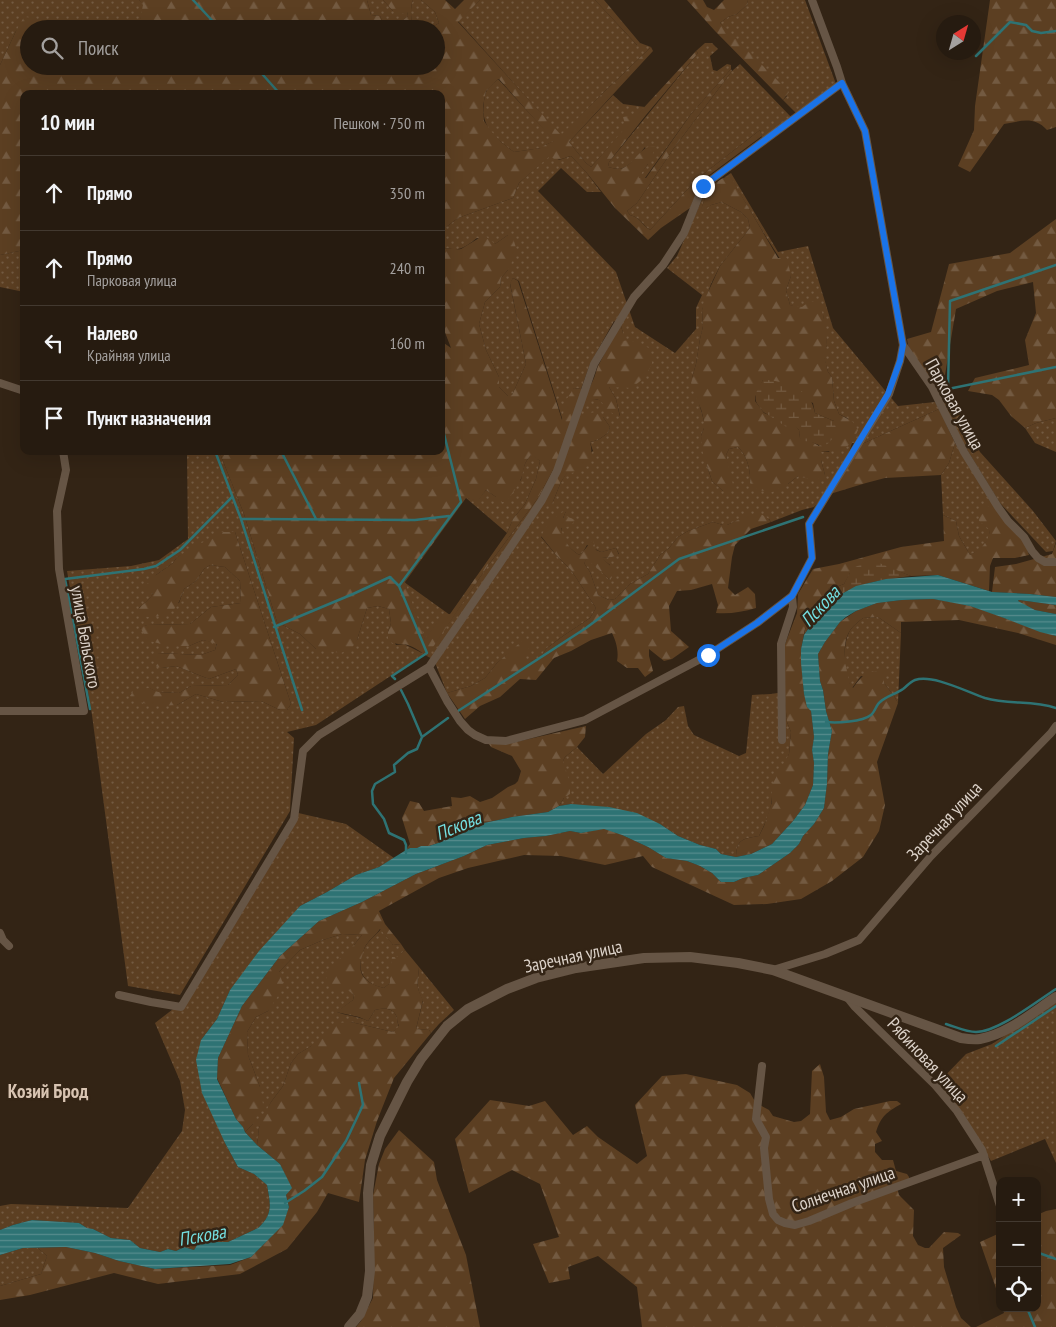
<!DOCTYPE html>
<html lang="ru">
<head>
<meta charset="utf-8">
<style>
  :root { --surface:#261b10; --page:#32281e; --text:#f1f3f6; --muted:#a4a19f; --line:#423930 }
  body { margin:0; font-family:"PT Sans Narrow",sans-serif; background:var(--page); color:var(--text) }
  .controls { position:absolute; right:15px; bottom:15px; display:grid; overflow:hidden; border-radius:10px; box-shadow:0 5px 20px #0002 }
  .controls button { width:45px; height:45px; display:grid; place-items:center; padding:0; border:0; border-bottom:1px solid var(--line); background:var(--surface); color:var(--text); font:25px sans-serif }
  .compass { position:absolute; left:936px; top:15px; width:45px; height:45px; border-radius:50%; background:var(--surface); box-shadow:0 5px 20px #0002; rotate:37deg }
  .stop { position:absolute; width:15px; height:15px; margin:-11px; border:4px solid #1a73e8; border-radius:50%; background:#fff }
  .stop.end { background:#1a73e8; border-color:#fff; box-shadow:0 1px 5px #0008 }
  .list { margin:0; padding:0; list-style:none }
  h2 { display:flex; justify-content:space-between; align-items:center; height:65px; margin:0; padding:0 20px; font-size:21px }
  h2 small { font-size:16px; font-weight:400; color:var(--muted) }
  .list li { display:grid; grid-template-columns:32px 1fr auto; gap:15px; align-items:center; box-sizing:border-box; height:75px; padding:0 20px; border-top:1px solid var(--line) }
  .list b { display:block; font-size:19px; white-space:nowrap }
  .list p { margin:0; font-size:16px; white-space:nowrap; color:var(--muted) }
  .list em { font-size:16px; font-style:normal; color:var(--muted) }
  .icon { flex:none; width:28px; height:28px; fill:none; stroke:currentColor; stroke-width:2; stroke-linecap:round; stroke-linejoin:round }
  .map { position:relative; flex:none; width:1056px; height:1327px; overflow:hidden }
  .search { position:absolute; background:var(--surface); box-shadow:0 5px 20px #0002; left:20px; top:20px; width:425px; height:55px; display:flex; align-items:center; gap:12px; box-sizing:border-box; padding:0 18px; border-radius:28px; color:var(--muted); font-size:19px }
  .panel { position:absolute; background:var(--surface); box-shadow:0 5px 20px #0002; left:20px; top:90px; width:425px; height:365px; border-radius:10px }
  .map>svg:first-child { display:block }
</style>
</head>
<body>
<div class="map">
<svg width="1056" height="1327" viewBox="0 0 1056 1327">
  <defs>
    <pattern id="grass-dots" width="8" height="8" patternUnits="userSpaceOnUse" patternTransform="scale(1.25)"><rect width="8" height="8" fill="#5c3f22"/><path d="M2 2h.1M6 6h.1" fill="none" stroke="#735a41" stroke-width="1.8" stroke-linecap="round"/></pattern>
    <pattern id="forest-firs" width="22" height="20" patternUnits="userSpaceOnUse" patternTransform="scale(1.25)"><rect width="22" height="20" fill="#5c3f22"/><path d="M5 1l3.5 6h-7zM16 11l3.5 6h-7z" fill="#735a41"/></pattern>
    <pattern id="wetland-marsh" width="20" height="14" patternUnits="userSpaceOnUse" patternTransform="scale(1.25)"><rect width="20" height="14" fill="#5c3f22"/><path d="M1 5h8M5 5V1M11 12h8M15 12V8" fill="none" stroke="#735a41"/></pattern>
    <pattern id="water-rules" width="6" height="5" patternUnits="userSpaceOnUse" patternTransform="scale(1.25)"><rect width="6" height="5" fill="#2e7374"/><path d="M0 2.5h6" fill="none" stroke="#568c8d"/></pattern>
  </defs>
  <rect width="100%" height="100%" fill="#332415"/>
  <path fill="url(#grass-dots)" fill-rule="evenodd" d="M0 0H139L144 5 138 29H44V27L36 19 16 31 0 65Z
    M367 0H383L393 11H407L408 16 402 21 398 29H386L380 16 371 15Z
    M413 0H421L435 12 439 23 429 29 425 25H412C411 18 410 7 413 0Z
    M480 0H595L637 45 640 43 651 47 603 93 561 136 458 21Z
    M747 0H805L836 84 796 113 783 100 787 96 720 23 728 17 737 14 748 4Z
    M705 43H712L718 49 710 56 713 70 717 71 727 64 731 65V69L691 114 645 178H637L648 164 645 147C639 155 631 166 620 169 617 169 612 168 608 167L609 162 698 53 696 51Z
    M740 64 791 117 762 138 760 130 697 179 650 230C641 223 641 218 630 215L627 211 637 203 674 148 732 71Z
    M498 79 555 141 545 145 542 148 514 152C495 138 480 127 484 101 485 97 485 93 487 90 490 86 495 82 498 79Z
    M613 95 623 104 645 107 591 167 586 163 569 142Z
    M550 155 559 160 571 156 586 172 601 192H587L561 168 538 191 616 272 635 327 675 353 696 329V308L702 295 667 268 677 256 704 195 709 191C704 197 704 203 701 210L711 205 722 202 741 212 748 219 750 228 720 266 711 284 702 310 703 326 700 339 696 364 692 378 704 421V428L701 436 708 469 712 481 723 491 728 468 726 455 729 449 738 447C747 455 751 471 750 483L788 484 798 476 825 475 821 460V452H829L848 419 847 418 839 414 834 401 832 377 828 372 823 354 827 345 823 315 790 305 786 290 791 276 763 232 730 177H725L731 173 778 252 808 246 833 328 898 406 935 402 939 409 862 444 852 443 849 452 823 497 814 507 802 510 771 522 769 519H741L727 525H723L713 522 688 531 678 537 669 548 660 555 648 574 630 584 615 599 609 600 598 595 590 572 584 563 587 558 610 580V565L601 558 612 557 619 554 616 548 601 552 587 545 583 552 579 555C561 543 557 530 566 511L541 537 556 555 571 570 596 608 590 618 563 636 547 648 538 660 522 662 509 653 497 663 485 678 471 686 447 693 434 660 427 656 429 652 487 567 538 498 553 470 560 472 552 504 561 482 567 472 593 451 590 442 598 440 608 433 610 427 603 417 577 420 584 401C609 394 600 410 620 416L616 399 609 387H621L623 333 621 326 614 321 590 364 581 389 574 388 563 421 519 281 513 278 510 284 526 364 512 395 509 397 499 387V377L486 350 479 324 485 302 500 287 501 278 508 270V235L495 244 477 238C472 242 464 248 458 249 452 250 447 247 441 249V231L458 218 513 198 519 183Z
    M24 250V292L0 287V255Z
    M950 398 980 452 1033 511 1056 541 1053 551 1046 552 1000 503 966 448 940 401Z
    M1056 418V452L1035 443 1025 428 1036 423Z
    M955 443 999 513 990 530 989 538 980 550 970 555 959 536 956 521 943 515 941 475 949 463Z
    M187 451H219L244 514 277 622 300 634 316 649 357 640 367 608 378 606 389 609 391 623 388 632 396 645 404 644 424 654 316 725 287 732 294 738 290 811 180 995 128 986 92 715 67 571 131 566 159 560 188 539ZM235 532 291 704 287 710H280L261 701 223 702 196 694 177 705 149 688 157 692 179 693 191 686 228 685 238 675 236 669 209 679 176 666 162 668 157 653 201 655 215 650 217 643 203 640 189 646 140 628 147 625 190 624 211 607 241 603 240 581 225 567 210 565 204 569 196 581 184 589 179 603 139 608C155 596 153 595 156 575L173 563 177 557Z
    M531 455H533L540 461 536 479 525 504 513 519 507 533 466 498 478 500 486 490 496 497 521 480C523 470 524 462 531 455Z
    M404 582 450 615 442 616 425 640Z
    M878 617 901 633 898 703 894 696 884 683 861 676 852 688C843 676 842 641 851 629 854 625 859 621 863 618Z
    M784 692 787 722 791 732 789 754 772 796C772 809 765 824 759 836 742 839 737 839 736 857L721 854 716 849 700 845 678 836 660 824 571 804 559 806 564 798 563 761 565 757 577 747 603 774 646 734 666 720 678 707 684 706 688 726 694 735 739 756 746 753 752 695 771 694Z
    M294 812 346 824 394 858 379 867 356 875 327 892 300 906 230 990 217 1019 201 1040 225 1143 238 1167 254 1174 267 1185C270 1203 274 1214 258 1228L228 1242H199L194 1250 184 1247 176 1251 168 1249 160 1252 140 1248 130 1240 111 1238 93 1229 87 1228 79 1223 32 1220 13 1225 0 1230V1206L11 1204 128 1208 182 1131 185 1110 180 1081 155 1023 177 1006 184 1002Z
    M381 929 393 945 401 944 405 950C395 959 390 969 390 983L384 988C361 983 355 968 365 947 368 941 376 935 381 929Z
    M342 934 362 935 354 945 340 991H350L354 995 353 1000 337 1012C347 1016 358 1016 368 1021L375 1010C384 1008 394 1007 397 1018 397 1021 398 1024 399 1027L393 1032 351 1022 298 1054 291 1063 283 1086 271 1102 259 1128 257 1145 245 1132 253 1124 260 1087 248 1055 247 1032 256 1017 268 1011 279 972 300 950 323 940Z
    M419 967 454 1010 439 1024 431 1033 429 1030 416 1029 423 1001C415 985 418 983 419 967Z
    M1056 1002V1163L1045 1139 991 1161 966 1120 938 1083 966 1054 992 1044Z
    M23 1248H38L47 1256 41 1274 0 1286V1255Z"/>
  <path fill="url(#forest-firs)" fill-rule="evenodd" d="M139 0H367L371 15 380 16 386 29H138L143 5Z
    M383 0H413C410 7 411 18 412 25H426L428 29H398L402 21 408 16 407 12 399 15 393 11Z
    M421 0H445L455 9 464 0H480L458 22 561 135 603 93 651 47 653 51 569 142 586 163 591 167 626 127 623 117 637 115 696 51 698 53 646 115 609 162 608 167C612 168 617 169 620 169 636 165 640 143 656 147L648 164 638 178H646L691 114 731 69 732 71 674 148 637 203 627 211 630 215C641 218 640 223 650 230L697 179 760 130 762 136 708 176 697 186 696 194 690 208 661 228 648 240 615 208 586 172 571 156C563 158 557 163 550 156L519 183 513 198 458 218 441 231V94H130L127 92 126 94H24V250L0 255V65L16 31 24 17 36 18 44 27V29H29V57L25 60 29 62V66H409L411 69 426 72 421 66H436V29H429L439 23 435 12ZM498 79H499L554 141 545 145 541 148 514 152 501 142 491 131 484 121 483 106 486 91Z
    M595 0H604L640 43 638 46Z
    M687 0H703L707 7 714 10 724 0H747L748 4 737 14 728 17 720 23 789 92 783 100 715 31Z
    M990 0H1056V127L1047 130C1034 116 1021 121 1004 124L970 172 958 166 974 130 975 106Z
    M730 176 778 258H787L791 276 786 290 790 305 802 307 810 301 819 303 823 315 826 328 827 345 824 355 828 372 832 377 834 401 839 414 853 422 858 430 852 443 841 450 821 452V460L825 475 815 481 798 476 788 484 770 493 754 488 750 483C751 471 747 455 738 447L729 449 726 455 734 489 723 491 712 481 702 450 701 436 704 428V421L701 409 691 386 692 378 696 364 700 339 703 326 702 310 704 301 720 266 750 228 748 219 741 212 722 202 711 205 702 212 700 210C703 206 703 203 705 198 707 189 720 177 730 176ZM763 380 813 403 815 413 834 421 819 446 809 440 800 438 799 430 794 425 764 413 755 401V397Z
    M1056 219V418L1036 423 1025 428 1011 416 999 400 992 395 968 391 975 378 1029 365 1025 340 1036 313 1033 282 997 291 956 309 945 375 936 385 909 350 907 339 931 332 949 264 1010 253Z
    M484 235 495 244 508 235H512L517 251 508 270 501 278 500 287 485 302 479 324 486 350 499 377V387L508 396 512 395 526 364 510 283 513 278 518 281 562 420 566 400 574 388 581 389 584 400 594 378 598 366 616 332 621 326 623 333V341C633 339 640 344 649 348L652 363 646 376 632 388 609 387 616 399 620 417C617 416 615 415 612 413 598 404 606 395 584 402L578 419 586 414 595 412 603 417 610 427 608 433 598 440 590 442C595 461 587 473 567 473L561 482 552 504 538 510 557 471 553 470 538 498 487 567 427 656C421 652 414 647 408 645 399 642 394 647 388 639V632L391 623 389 609 378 606 367 608 357 640 352 648 341 653 316 649 300 634 277 622 244 514 219 451H441V341L451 348 441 322V249C448 247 454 250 461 249ZM531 455 533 456 540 461 536 479 525 504 513 519 507 533 450 614 442 615 425 639 405 582 466 498 478 501 486 490 496 497V502H505L507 501C511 495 517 488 520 481 525 471 522 464 531 455Z
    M939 409 955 443 949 463 941 475 885 478 866 483 830 494 862 444Z
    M986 505 999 513 1025 543 1029 555 1015 558H993L990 566 989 591 938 575 911 576 900 572 850 573 844 584 836 587 829 588 825 599 805 629 801 649 804 694 811 711 814 737 812 750 814 763 813 785 805 805 793 821 772 844 751 854 736 857C737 839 742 839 759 836L764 826 772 802V785L789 754 791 732 787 722 784 692 785 644 797 613 798 594 813 569 839 564 901 547 944 541 943 515 956 521 959 536 970 555C981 549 988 543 990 530L979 521V517L982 507Z
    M567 509 563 518 568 517 576 520 570 526 561 528C564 540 568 548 579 555 585 551 587 545 593 540L596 550 601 552 616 548 619 555 612 557 602 558 616 571 610 580 587 559 584 563 590 572 598 595 609 600 615 599 630 584 648 574 660 555 669 548 678 537 688 531 713 522 723 525H727C743 519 758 505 771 522L751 529 735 545 732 557 728 588 735 595 748 587 755 594 756 608C743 612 730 614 716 613L718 605 712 584 691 590 677 591 669 606 671 631 689 647 672 659 664 661 649 649V656L653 671 645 677 638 668H627L617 661C619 651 616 641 612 633L591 640 571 651 554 658 536 680 520 679 500 697 480 706 465 719 447 693 471 686 485 678 497 663 523 640 530 646 522 661 538 660 547 648 563 636 590 618 596 608 571 570 556 555 541 536 549 522Z
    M221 532H235L291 704 287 710H280L261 701 223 702 196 694 177 705 156 706 135 701 130 696 134 690 149 688 158 692 179 693 191 686 228 685 238 675 236 669 209 679 176 666 162 668 155 666 153 659 157 653 201 655 215 650 217 644 203 640 189 646H168L147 640 140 627 147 625 190 624 211 607 241 603 240 581 225 567 210 565 204 569 196 581 184 589C178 605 177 612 159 616 149 618 144 617 135 614 140 604 149 603 153 593H146V585L156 575 173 563 177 557Z
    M1056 543V597L1030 594 992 592 995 567 1016 564 1052 554Z
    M933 599C945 601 959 603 971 606 1000 615 1027 628 1056 636V645L1018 633 959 620 901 622V633L878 617 863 618C859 621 854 625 851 629 840 644 846 668 850 684L853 688C863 674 867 671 884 671V683L894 696 898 703 877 762 885 805 879 831 863 857 832 881 801 899 767 904 734 905 652 867 643 856 605 865 561 856 524 855 468 868 439 878 379 911 385 924 401 944 393 945 380 929C376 935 370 939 366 945 364 948 363 953 362 956 356 975 366 984 384 988L390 983V974L392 957H397L405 950 419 967C418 983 415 985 423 1000L416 1029 429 1030 431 1033 394 1078 377 1121 365 1160 359 1202 328 1193 317 1212 287 1249 240 1274 158 1284 114 1273 30 1295 0 1300V1286L41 1274 47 1256 38 1248 66 1247 95 1253 119 1261 155 1269 230 1265 251 1257 282 1225 289 1207 286 1195 291 1188 280 1164 257 1145 259 1128 262 1118 271 1102 283 1086 291 1063 298 1054 311 1046 338 1023 351 1022 393 1032 399 1026C398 1024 397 1021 397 1018 394 1007 384 1008 375 1010L368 1021 359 1017 336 1012 353 1000 354 995 349 991H340L330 989 325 973 354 945 362 935 342 934 323 940 300 950 279 972 284 987 268 1011 256 1017 247 1032 248 1055 260 1087 263 1104 253 1124 245 1132 243 1127 236 1119 217 1078 218 1058 242 1006 280 956 319 921 362 902 416 874 464 856 487 845 524 838 546 836 570 831 581 833 604 828 622 835 648 847 666 858 687 861 700 866 712 873 721 882H734L743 878 758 875 790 853 799 844 803 836 814 824 824 808 827 784 828 754 832 731 826 711 823 690 820 681 818 654 825 642 840 622 856 611 877 603 902 600Z
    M1019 600 1056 605V614L1035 610 1018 602Z
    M586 726 585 737 577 747 565 757 563 761 570 783V794L564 798 559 806 548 812 512 817 460 828 453 834 438 843 429 846H421L417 848H410L406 850 410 844 402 818 410 801 419 803 424 811 452 806 451 797 461 798 470 796 480 802 492 798 508 787 515 784 518 781 521 771 512 756 491 747 489 744H507Z
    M820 1064 824 1077 826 1112 830 1120 841 1117 854 1109 890 1101H897L901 1104C887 1112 881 1116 876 1132L882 1141 875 1144V1152L882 1160H893L896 1171 907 1174 909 1177V1180L897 1188 899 1195 914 1210 913 1236 918 1245 925 1248H929L944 1232 958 1233 961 1235 943 1248 944 1267 956 1307 961 1318 971 1327H642L637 1287 598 1256 568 1267 570 1279 549 1283 533 1244 559 1237 540 1184 512 1170 469 1193 455 1139 490 1100 529 1106 545 1101 573 1135 587 1126 598 1137 637 1164 647 1156 635 1105 662 1076 686 1074 737 1085 750 1093 756 1103 769 1110 773 1116 794 1122 801 1121 810 1114 812 1071Z
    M399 1130 434 1162 437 1180 466 1255 480 1327H356L361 1321 373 1298 374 1237 373 1195 379 1164 385 1149Z
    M1056 1209V1327H976L1004 1313 1003 1308H1037V1215L1046 1211Z
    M1000 1233V1300L980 1242Z"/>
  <path fill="url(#wetland-marsh)" d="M763 380C774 379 795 385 804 393 811 398 813 405 815 413L834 421 837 432C821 457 821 440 802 441L800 438 799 430 794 426 788 428 767 414C762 412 761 409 758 405 752 397 758 388 763 380Z
    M875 562C888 565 899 572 911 576 881 580 851 583 828 604 818 613 811 624 804 635L805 629 825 599 829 588 836 587 844 584C854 564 854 566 875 562Z"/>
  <path fill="url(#water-rules)" d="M938 575 992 592 1030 594 1056 597V605L1019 600 1018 601 1035 610 1056 614V636L1040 632 1004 618 970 606 933 599 902 600 877 603 856 611 846 617 840 622 825 642 818 654 820 681 823 690 826 711 832 731 828 754 827 784 824 808 814 824 803 836 799 844 790 853 758 875 743 878 734 882H721L712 873 700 866 687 861 666 858 648 847 622 835 604 829 581 833 570 831 546 836 524 838 487 845 464 856 416 874 362 902 319 921 280 956 242 1006 218 1058 217 1079 236 1119 243 1127 245 1132 257 1145 280 1164 292 1188 286 1195 289 1207 283 1225 251 1257 230 1264 155 1269 119 1261 95 1253 66 1247 23 1248 0 1255V1230L13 1225 32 1220 79 1223 87 1228 93 1229 111 1238 130 1240 140 1248 160 1252 168 1249 176 1251 184 1247 194 1250 199 1242H228L258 1228C274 1214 270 1203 267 1185L254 1174 238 1167 225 1143 202 1093 196 1060 201 1040 217 1019 230 990 259 951 300 906 327 892 356 875 379 867 406 850 410 848H417L421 846H429L438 843 453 834 460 828 512 817 548 812 559 806 571 804 609 807 637 813 660 824 678 836 700 845 716 849 721 854 736 857 751 854 772 844 793 821 805 805 813 785 814 763 812 750 814 737 811 711 807 707 804 694 801 663V649L804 635 817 616 827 605 838 596 856 586 886 579Z"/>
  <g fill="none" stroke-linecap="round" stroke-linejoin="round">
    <path stroke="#2e7374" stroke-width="2.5" d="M193 0 220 29
      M976 56 1010 22 1026 25 1032 31 1041 33 1056 31
      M255 66 280 94
      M1056 265 950 301 948 389 1056 367
      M215 451 241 519 415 520 449 516
      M281 451 316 519
      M241 519 302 710
      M274 627 353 594 390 577 399 586
      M395 679 392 676 427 653 399 586 461 502 441 422
      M401 690 408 704 422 737 417 749 408 753 394 765 395 772 375 784 372 791 373 804 384 819 389 833 404 840 406 845V853
      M90 709 65 579 144 569 156 566 180 550 232 497
      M458 711 586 628 679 559 803 517
      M826 722C837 723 862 722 871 715 875 712 876 705 880 702 886 696 896 694 903 689 907 686 910 682 915 680 933 674 967 692 985 698 1008 705 1033 700 1056 708
      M422 737 448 718
      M946 1024C956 1027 966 1032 976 1032 998 1032 1037 1001 1056 989
      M996 1046 1056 1006
      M285 1203 304 1191 322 1177 346 1141 363 1105 359 1083
      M1037 1258 1039 1253 1056 1259
      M1027 1308 1035 1327"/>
    <path stroke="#665545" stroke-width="8" d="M812 0 837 67 842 83 865 131 903 345 932 387 964 452 998 507 1008 521 1024 537 1032 551 1038 558 1045 562H1056
      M0 383 24 391
      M429 667 447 701 460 721 468 730 475 735 486 740 506 741 585 720 708 655 757 623 792 596 812 558 809 524 889 394 900 361 903 345
      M0 711H84L59 569 57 511 66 470 63 451
      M782 740 781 644 793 607 792 596
      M0 933 3 940 9 946
      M773 970 825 954 859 940 931 856 1051 733 1056 726
      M119 995 151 1002 181 1007 294 819 303 751 319 735 429 667 498 566 542 500 557 471 594 364 634 297 663 265 684 233 703 186 842 83
      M847 997 855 1007 935 1085 957 1111 982 1150 1000 1206
      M762 1066 756 1119 766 1137 764 1148 769 1199 773 1214 778 1220 785 1223 795 1225 809 1221 852 1203 984 1155"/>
    <path stroke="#665545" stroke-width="10" d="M349 1327 360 1314 367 1297 370 1271 368 1193 371 1165 380 1136 407 1082 421 1059 447 1026 468 1009 507 989 536 978 576 968 644 958 690 957 738 963 773 970 961 1038C967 1039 974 1040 980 1039 1008 1034 1033 1012 1056 997"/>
  </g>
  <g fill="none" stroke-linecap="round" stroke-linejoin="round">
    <path stroke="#1a73e8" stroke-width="6" d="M703 186 842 83 865 131 903 345 900 361 888 394 809 524 812 558 792 596 757 623 708 655"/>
  </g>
  <g text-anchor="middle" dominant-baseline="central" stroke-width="5" stroke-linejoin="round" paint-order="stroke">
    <g font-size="18" fill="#dcd2c9" stroke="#332415">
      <text transform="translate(955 404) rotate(61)">Парковая улица</text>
      <text transform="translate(86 637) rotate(80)">улица Бельского</text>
      <text transform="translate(944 821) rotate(-47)">Заречная улица</text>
      <text transform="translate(573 956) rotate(-12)">Заречная улица</text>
      <text transform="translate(928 1060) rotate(47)">Рябиновая улица</text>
      <text transform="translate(843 1189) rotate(-19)">Солнечная улица</text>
    </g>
    <g font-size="19" font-style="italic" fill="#73dee0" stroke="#332415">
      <text transform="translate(820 606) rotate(-47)">Пскова</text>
      <text transform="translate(458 825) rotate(-22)">Пскова</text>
      <text transform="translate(202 1235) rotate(-10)">Пскова</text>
    </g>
    <g font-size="19" font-weight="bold" fill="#d8c4b2" stroke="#332415">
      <text x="48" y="1091">Козий Брод</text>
    </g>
  </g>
</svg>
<div class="controls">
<button>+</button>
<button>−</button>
<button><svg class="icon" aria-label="locate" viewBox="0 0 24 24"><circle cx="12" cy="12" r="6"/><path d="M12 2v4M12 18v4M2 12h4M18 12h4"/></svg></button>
</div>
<svg class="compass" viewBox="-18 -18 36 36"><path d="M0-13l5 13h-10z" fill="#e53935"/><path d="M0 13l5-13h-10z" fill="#a4a19f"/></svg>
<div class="stop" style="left:708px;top:655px"></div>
<div class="stop end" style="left:703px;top:186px"></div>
<div class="search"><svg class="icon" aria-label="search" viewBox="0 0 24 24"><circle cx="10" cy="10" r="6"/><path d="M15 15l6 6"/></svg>Поиск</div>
<section class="panel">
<h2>10 мин<small>Пешком · 750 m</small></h2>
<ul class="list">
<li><svg class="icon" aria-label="ahead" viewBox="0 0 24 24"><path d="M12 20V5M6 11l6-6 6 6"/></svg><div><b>Прямо</b></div><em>350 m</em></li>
<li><svg class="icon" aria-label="ahead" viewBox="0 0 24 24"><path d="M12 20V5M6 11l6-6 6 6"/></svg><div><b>Прямо</b><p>Парковая улица</p></div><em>240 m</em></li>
<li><svg class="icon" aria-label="left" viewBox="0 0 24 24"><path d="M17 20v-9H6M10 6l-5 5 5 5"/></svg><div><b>Налево</b><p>Крайняя улица</p></div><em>160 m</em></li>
<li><svg class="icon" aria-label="arrive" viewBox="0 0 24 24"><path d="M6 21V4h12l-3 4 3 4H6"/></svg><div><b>Пункт назначения</b></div></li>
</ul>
</section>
</div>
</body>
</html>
